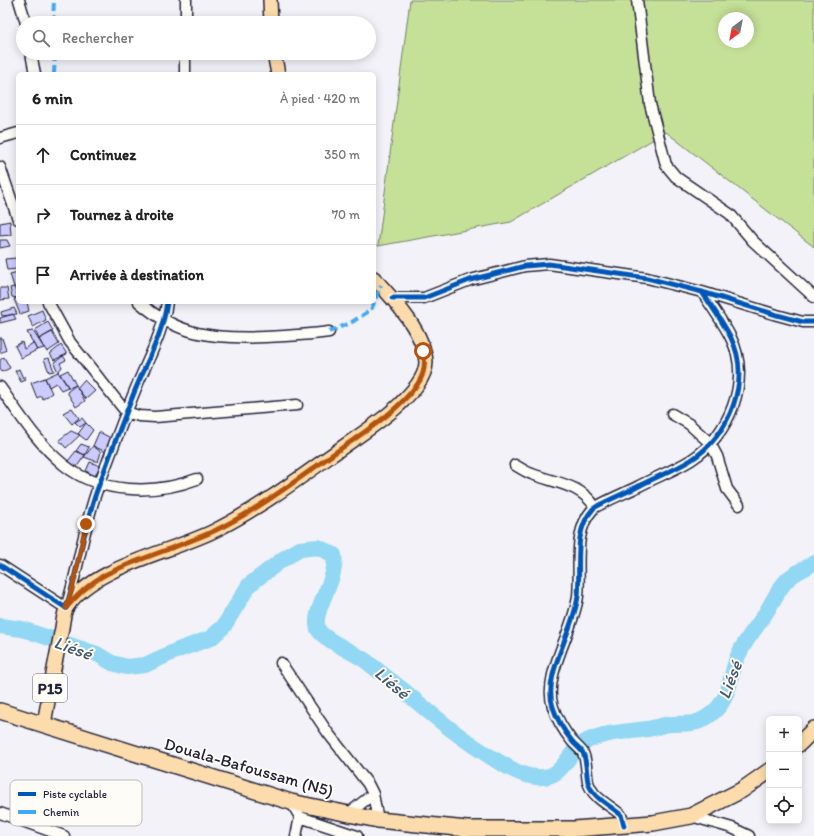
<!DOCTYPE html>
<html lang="fr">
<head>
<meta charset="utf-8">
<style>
  :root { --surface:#fff; --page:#f2f2f2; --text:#222; --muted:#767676; --line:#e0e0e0 }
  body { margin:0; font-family:Itim,sans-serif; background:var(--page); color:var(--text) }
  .controls { position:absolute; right:12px; bottom:12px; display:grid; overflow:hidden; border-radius:6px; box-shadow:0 2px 10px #0003 }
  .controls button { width:36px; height:36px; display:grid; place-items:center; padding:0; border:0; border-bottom:1px solid var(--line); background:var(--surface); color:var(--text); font:20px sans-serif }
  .compass { position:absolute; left:718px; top:12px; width:36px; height:36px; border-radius:50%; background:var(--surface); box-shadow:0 2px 10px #0003; rotate:212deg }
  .stop { position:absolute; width:12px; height:12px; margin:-9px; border:3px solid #b45309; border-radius:50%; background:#fff }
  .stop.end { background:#b45309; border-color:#fff; box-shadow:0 1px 4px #0008 }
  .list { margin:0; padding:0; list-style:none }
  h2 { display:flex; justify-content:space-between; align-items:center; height:52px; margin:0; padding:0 16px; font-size:17px }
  h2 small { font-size:13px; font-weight:400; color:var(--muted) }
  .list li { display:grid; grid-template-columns:26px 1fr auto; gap:12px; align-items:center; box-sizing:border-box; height:60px; padding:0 16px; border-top:1px solid var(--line) }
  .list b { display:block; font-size:15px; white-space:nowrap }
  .list em { font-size:13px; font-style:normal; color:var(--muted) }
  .icon { flex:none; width:22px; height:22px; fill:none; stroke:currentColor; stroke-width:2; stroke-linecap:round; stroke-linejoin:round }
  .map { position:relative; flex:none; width:814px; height:836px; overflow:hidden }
  .search { position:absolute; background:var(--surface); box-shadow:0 2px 10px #0003; left:16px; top:16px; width:360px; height:44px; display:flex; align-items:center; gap:10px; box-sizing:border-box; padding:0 14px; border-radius:22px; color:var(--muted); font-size:15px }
  .panel { position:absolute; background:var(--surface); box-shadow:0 2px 10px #0003; left:16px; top:72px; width:360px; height:232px; border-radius:6px }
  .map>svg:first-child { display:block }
</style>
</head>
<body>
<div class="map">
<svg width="814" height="836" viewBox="0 0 814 836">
  <rect width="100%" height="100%" fill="#f3f2f8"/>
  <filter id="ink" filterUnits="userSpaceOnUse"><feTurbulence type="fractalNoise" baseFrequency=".025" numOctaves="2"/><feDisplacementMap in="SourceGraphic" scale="8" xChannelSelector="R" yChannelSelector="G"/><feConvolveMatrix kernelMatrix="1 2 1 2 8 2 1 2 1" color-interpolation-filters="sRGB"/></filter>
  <g filter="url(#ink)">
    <path fill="#c5e097" stroke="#748169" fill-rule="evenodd" d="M410 0H814V247L666 132 511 222 378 246ZM724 18H748V42H724Z"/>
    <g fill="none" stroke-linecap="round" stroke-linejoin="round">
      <path stroke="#92d7f3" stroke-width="16" d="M0 626 22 629 97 654 112 663 127 667 145 665 178 650 211 638 224 626 249 585 283 559 300 549 318 547 334 555C339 579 311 610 318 629 322 639 355 653 366 661 378 671 391 680 403 690 436 718 462 740 499 762 511 769 523 776 536 777 566 780 565 751 587 741 605 732 627 732 647 729 656 728 664 724 672 724 689 723 695 726 710 715 729 701 729 682 736 661 741 645 754 631 763 617 772 605 777 589 789 578 796 572 806 568 814 563"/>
    </g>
    <path fill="#cccbfd" stroke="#22223b" d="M10 221 11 235 0 236V223Z
      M0 240H7L10 246 0 248Z
      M16 258 18 269 7 270 5 259Z
      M18 272V287H14L10 274Z
      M14 287 18 297V298L12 297 10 288Z
      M0 288H7L9 299 0 300Z
      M18 298V302H27L29 311 20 314 14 299Z
      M14 308 17 314 2 316 1 312Z
      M42 310 46 320 33 327 28 316Z
      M13 314 16 319 0 323V318Z
      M48 322 53 331 39 339 35 330Z
      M33 331 44 348 37 350 27 332Z
      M52 332 59 344 47 352 39 339Z
      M0 338H2L6 350 0 353Z
      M22 342 24 349 33 343 37 350 21 358 15 346Z
      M61 345 67 354 54 360 50 354Z
      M63 356 66 360 60 363 62 367 58 372 54 363Z
      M4 357 10 368 2 372 0 369V360Z
      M49 358 54 371 49 372 44 359Z
      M19 369 23 378 25 376 26 380 21 382 15 371Z
      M68 370 76 385 69 388 60 374Z
      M58 372 68 387 61 390 56 383 49 387 45 378Z
      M45 378 52 393 43 399 41 396 37 398 31 383Z
      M84 380 95 391 86 399 77 388Z
      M76 385 85 401 76 407 67 392Z
      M72 408 79 418 72 424 63 413Z
      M82 418 86 423 80 427 75 422Z
      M86 423 93 430 86 440 78 434Z
      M71 431 80 435 66 448 59 440Z
      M99 432 111 438 106 452 93 446Z
      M81 444 89 447 85 455 76 451Z
      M93 446 101 452 98 462 84 457Z
      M76 451 85 455 76 468 68 461Z
      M90 462 100 466 95 476 86 471Z"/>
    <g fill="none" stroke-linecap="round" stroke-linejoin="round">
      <defs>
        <path id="minor" d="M19 0 26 23
          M637 0 650 104 666 165 676 177 730 214 753 241 814 297
          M186 23V0
          M31 53 35 74
          M185 74V53
          M0 138 18 133
          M0 167 18 219
          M392 298H424L470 280 525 266 549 264 647 278 702 292 777 315 803 322H814
          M48 302 70 342 126 412 139 416 155 417 297 405
          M139 302C178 336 215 339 265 337 286 336 307 335 329 332
          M0 387C19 414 38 444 64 465 100 494 155 495 197 479
          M672 414 689 424 710 443 717 456 727 489 739 505
          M515 465C520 468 526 472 532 474 555 483 581 484 595 507
          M0 565 66 608C78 570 83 531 96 493 109 458 122 422 136 388 148 359 163 333 167 302
          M281 663 328 733 368 784 373 794 378 820
          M291 802 300 817 357 836
          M0 813 64 836
          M348 814 373 794
          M691 816 732 828 749 836
          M624 826 621 815C609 804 593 799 588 782 586 773 587 761 583 753 581 749 575 745 572 741 564 731 557 720 553 707 542 675 574 631 578 596 581 567 572 532 593 509 596 505 632 490 639 486 656 477 675 470 691 460 729 436 752 380 731 338 723 322 712 307 702 292
          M296 836 300 817"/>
        <path id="major" d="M270 0 271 23
          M274 53 278 74
          M44 725C49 694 55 663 61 633 63 625 63 613 67 607 93 566 173 552 216 530 259 508 297 480 336 452 358 436 381 422 400 404 411 393 426 378 426 362 424 331 393 299 374 278"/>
        <path id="highway" d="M0 711 291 802 378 820 467 829H574L653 823 691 816 742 790 769 771
          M799 744 814 729"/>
      </defs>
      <use href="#minor" stroke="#22223b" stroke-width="13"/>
      <use href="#major" stroke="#22223b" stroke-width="16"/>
      <use href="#highway" stroke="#22223b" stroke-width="18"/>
      <use href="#minor" stroke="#fdfcf7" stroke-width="10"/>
      <use href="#major" stroke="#fcdcac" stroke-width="13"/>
      <use href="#highway" stroke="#fcdcac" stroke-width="15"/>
      <path stroke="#3fa9f5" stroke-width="4" stroke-dasharray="8 4" stroke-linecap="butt" d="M53 23 54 0
        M54 74 55 53
        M329 332 352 322 371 310 381 285"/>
      <defs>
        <path id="cycleway" d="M392 298H424L470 280 525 266 549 264 647 278 702 292 777 315 803 322H814
          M0 565 66 608C78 570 83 531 96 493 109 458 122 422 136 388 148 359 163 333 167 302
          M624 826 621 815C609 804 593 799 588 782 586 773 587 761 583 753 581 749 575 745 572 741 564 731 557 720 553 707 542 675 574 631 578 596 581 567 572 532 593 509 596 505 632 490 639 486 656 477 675 470 691 460 729 436 752 380 731 338 723 322 712 307 702 292"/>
      </defs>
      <use href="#cycleway" stroke="#fdfcf7" stroke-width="8"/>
      <use href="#cycleway" stroke="#0057b8" stroke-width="5"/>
    </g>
  </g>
  <g fill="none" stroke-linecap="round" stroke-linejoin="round" filter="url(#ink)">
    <path stroke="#b45309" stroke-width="5" d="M86 524 73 586 66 608C79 593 94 579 113 571 146 556 181 546 214 531 258 510 297 480 336 452 364 432 396 413 417 385 425 374 426 363 423 351"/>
  </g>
  <g text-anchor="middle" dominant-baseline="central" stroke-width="4" stroke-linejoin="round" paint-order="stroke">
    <rect fill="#fdfcf7" stroke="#646373" stroke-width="1" x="33" y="674" width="34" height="28" rx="3"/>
    <g font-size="16" font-weight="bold" fill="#22223b">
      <text x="50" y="688">P15</text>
    </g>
    <g font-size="17" fill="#22223b" stroke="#fdfcf7">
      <text transform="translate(249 767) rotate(16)">Douala-Bafoussam (N5)</text>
    </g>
    <g font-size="18" font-style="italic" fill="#445872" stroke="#fdfcf7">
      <text transform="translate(73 648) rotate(20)">Liésé</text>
      <text transform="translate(730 680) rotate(-69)">Liésé</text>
      <text transform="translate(392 683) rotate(40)">Liésé</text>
    </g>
  </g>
  <rect x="10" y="780" width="132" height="46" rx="6" fill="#fdfcf7" stroke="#bbbbbf" stroke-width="1"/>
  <rect x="18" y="792" width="18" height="4" fill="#0057b8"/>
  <rect x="18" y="810" width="18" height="4" fill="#3fa9f5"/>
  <g font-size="11" fill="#22223b">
    <text x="43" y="798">Piste cyclable</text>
    <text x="43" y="816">Chemin</text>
  </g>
</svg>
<div class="controls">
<button>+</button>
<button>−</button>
<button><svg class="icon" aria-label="locate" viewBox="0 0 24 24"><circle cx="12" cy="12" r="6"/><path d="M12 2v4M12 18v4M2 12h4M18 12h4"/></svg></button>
</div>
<svg class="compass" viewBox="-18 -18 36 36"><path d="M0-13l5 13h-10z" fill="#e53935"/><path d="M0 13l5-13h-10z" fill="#767676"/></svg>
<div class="stop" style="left:423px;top:351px"></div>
<div class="stop end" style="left:86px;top:524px"></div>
<div class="search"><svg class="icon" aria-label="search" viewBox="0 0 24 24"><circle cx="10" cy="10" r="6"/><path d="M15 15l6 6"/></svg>Rechercher</div>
<section class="panel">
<h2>6 min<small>À pied · 420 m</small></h2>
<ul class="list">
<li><svg class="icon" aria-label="ahead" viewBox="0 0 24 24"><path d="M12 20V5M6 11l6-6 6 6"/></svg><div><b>Continuez</b></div><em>350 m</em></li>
<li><svg class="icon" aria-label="right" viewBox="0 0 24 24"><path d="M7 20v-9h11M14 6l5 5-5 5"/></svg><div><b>Tournez à droite</b></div><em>70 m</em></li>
<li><svg class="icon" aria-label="arrive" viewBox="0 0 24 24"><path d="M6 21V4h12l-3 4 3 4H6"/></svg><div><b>Arrivée à destination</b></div></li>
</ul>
</section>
</div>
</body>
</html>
